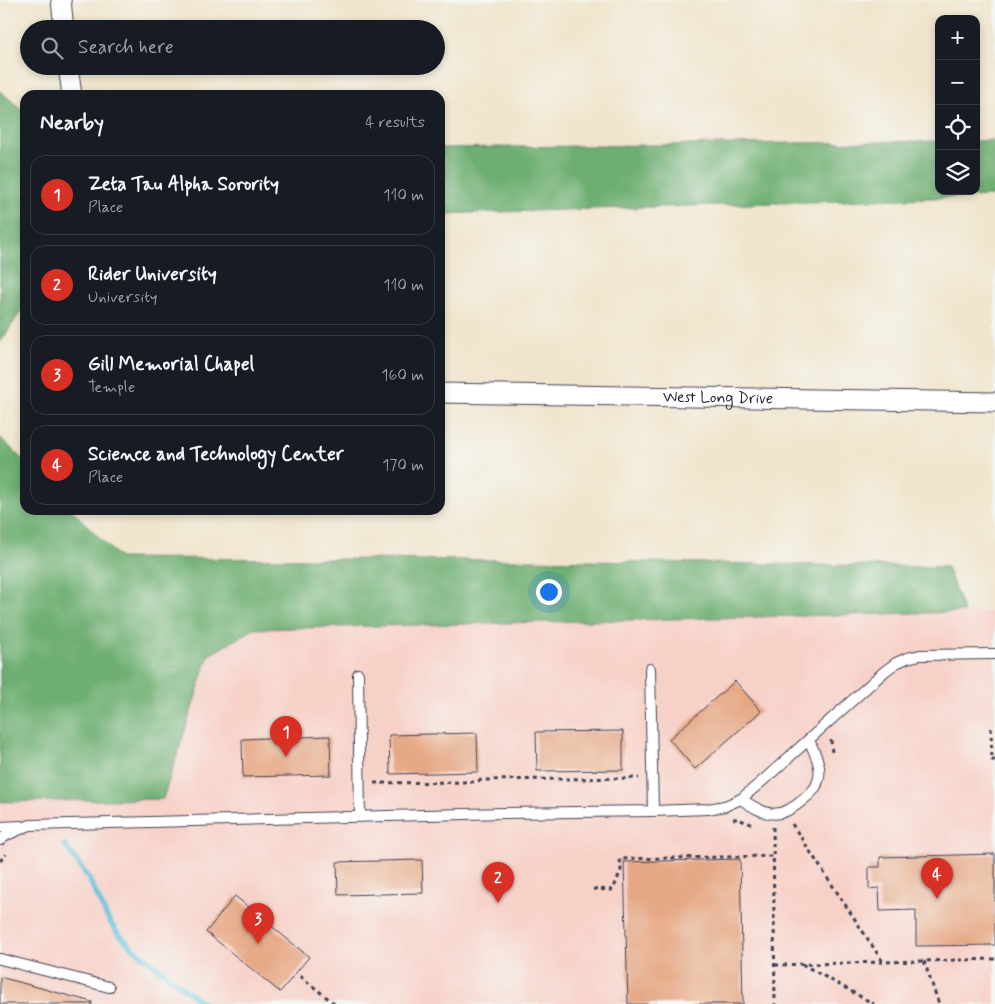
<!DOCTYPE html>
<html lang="en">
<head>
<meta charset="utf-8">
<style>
  :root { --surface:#171b24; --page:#242831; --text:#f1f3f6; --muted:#9ea1a6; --line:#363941; --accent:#d93025 }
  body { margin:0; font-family:Mynerve,sans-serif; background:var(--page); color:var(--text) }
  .controls { position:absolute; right:15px; top:15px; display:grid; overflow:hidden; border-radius:10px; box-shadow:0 2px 8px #0003 }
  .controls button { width:45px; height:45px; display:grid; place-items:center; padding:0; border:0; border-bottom:1px solid var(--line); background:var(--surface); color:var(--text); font:25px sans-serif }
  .you { position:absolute; left:548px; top:591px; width:18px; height:18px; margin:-12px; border:4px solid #fff; border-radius:50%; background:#1a73e8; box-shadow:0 0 0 8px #1a73e833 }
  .badge { display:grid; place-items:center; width:32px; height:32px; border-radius:50%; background:var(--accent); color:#fff; font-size:16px; font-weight:700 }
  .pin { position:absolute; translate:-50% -41px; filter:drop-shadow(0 1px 2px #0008) }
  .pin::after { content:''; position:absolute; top:26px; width:18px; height:15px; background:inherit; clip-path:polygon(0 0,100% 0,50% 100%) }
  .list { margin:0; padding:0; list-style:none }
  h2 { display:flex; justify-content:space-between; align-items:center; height:65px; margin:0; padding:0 20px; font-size:21px }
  h2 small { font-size:16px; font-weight:400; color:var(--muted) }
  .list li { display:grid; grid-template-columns:32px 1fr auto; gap:15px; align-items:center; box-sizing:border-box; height:80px; margin:0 10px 10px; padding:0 10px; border:1px solid var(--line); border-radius:15px }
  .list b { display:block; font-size:19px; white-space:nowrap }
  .list p { margin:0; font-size:16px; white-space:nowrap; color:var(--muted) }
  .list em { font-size:16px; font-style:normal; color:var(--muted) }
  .icon { flex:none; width:28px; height:28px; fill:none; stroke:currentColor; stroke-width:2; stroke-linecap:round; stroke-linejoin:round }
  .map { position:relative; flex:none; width:995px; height:1004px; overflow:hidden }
  .search { position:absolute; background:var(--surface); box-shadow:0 2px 8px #0003; left:20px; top:20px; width:425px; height:55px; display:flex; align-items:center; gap:12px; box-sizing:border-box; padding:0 18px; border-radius:28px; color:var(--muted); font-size:19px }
  .panel { position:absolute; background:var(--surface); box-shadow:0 2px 8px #0003; left:20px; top:90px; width:425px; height:425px; border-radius:15px }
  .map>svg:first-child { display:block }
</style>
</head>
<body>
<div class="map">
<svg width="995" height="1004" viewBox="0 0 995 1004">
  <rect width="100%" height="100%" fill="#f6f6f2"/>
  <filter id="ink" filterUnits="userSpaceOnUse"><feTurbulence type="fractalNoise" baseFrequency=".02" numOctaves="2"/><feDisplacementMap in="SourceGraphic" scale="10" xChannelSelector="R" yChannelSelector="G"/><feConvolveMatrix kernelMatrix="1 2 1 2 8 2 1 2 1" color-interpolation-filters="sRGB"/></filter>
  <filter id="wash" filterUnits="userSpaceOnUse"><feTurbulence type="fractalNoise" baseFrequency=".0096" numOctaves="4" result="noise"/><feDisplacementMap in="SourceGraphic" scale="20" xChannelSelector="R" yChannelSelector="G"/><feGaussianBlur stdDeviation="1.12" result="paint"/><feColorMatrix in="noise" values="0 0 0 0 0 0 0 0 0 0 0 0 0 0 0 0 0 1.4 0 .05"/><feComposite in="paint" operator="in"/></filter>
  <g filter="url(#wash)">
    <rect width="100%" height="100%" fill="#f0e5cc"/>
    <path fill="#f7d1c8" d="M964 612H995V1004H0V802L163 799 209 655 254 629Z"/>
    <path fill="#6dae71" stroke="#486856" d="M0 91 25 112V305L0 343Z
      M995 140V196L440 214V148L939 141V191H976V141Z
      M0 437 25 462V510H72L120 558 530 560 947 567 964 612 254 629 209 655 163 799 0 802Z"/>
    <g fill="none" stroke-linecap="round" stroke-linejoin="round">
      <path stroke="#59bdd7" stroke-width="5.5" d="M65 845 89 879 107 917 117 932 133 948 204 1004"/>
    </g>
    <g id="blocks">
      <path fill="#e6a986" d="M735 681 761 711 695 769 669 739Z
        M623 731V770L537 771 536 732Z
        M477 733 478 772 390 774 389 735Z
        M330 736 331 775 243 777 242 739Z
        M995 854V945L916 946V910L880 911 879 888 869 889V867H880V857Z
        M740 859 743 1004H628L624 862Z
        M422 860 423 893 338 895 337 862Z
        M235 896 309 957 280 992 206 932Z
        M0 977 92 1002V1004H0Z"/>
    </g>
  </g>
  <g filter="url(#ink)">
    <use href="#blocks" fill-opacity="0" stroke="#413f51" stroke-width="1"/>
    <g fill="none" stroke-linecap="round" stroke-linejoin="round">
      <defs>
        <path id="service" d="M650 669 653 811
          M358 674 360 817
          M741 799C766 816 779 821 804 799 810 794 816 789 818 781 823 767 814 752 809 740
          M0 827 21 826
          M0 840 7 835 30 825 505 813 653 811 708 809 725 806 741 799 767 777 885 671 896 663 907 658 920 655 995 654
          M0 959 109 987"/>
        <g id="minor">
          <path d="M61 0 64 29"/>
          <path d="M68 66 72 95"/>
          <path id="s1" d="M440 393 995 402"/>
        </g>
      </defs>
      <use href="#service" stroke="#413f51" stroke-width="12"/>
      <use href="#minor" stroke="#413f51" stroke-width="21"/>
      <path stroke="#413f51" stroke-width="3" stroke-dasharray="4 4" stroke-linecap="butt" d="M991 728 992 760H995
        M831 740 832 754
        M374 783 472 782 482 780 639 778
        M733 819H738L751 824
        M792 824 883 962
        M773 827 775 1004
        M0 861 6 854
        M593 889 613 890 621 870 620 859 773 856
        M924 961 939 1004
        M802 964 874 1004
        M775 965 995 959
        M300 976 335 1004"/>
      <use href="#service" stroke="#fff" stroke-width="10"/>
      <use href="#minor" stroke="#fff" stroke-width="19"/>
    </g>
  </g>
  <g text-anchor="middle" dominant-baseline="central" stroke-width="5" stroke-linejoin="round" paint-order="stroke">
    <g font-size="16" fill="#22223b" stroke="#f6f6f2">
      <text stroke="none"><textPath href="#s1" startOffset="278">West Long Drive</textPath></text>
    </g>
  </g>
</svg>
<div class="controls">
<button>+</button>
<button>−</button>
<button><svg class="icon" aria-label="locate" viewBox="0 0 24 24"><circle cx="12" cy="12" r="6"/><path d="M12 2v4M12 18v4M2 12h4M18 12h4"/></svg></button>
<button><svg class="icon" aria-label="layers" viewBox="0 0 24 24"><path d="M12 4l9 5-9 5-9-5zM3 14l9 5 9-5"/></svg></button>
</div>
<div class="you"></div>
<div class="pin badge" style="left:286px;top:757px">1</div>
<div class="pin badge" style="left:498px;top:903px">2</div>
<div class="pin badge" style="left:258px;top:944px">3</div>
<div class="pin badge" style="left:937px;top:899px">4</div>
<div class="search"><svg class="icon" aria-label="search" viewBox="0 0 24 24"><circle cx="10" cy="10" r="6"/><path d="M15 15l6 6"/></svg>Search here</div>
<section class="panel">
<h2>Nearby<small>4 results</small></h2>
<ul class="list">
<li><span class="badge">1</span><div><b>Zeta Tau Alpha Sorority</b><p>Place</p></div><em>110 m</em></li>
<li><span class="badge">2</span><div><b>Rider University</b><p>University</p></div><em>110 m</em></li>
<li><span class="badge">3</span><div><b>Gill Memorial Chapel</b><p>Temple</p></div><em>160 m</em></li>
<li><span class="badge">4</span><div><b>Science and Technology Center</b><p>Place</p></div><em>170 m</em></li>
</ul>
</section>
</div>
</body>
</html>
